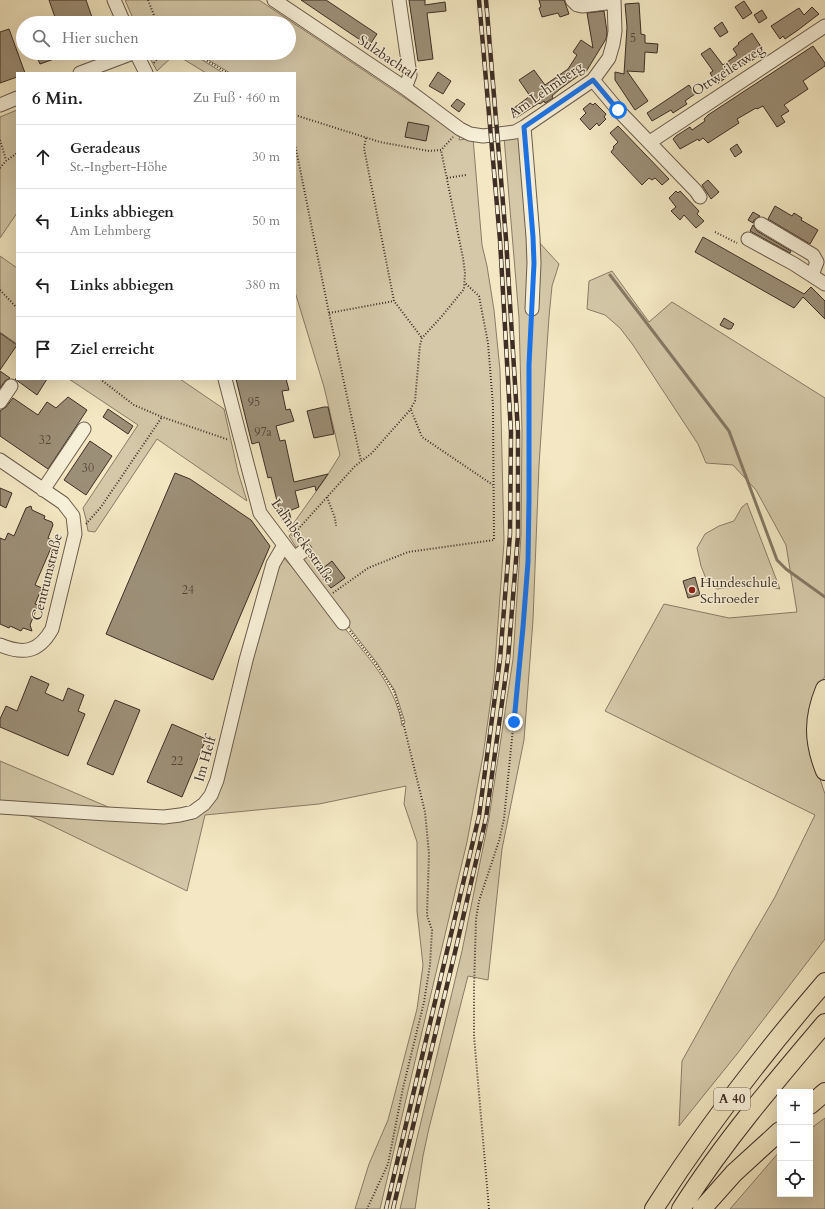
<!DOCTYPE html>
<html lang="de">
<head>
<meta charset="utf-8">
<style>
  :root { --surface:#fff; --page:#f2f2f2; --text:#222; --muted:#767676; --line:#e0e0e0 }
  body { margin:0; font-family:Cardo,serif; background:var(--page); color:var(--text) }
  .controls { position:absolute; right:12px; bottom:12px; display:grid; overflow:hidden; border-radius:0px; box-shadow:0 4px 16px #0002 }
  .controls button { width:36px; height:36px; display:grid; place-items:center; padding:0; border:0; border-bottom:1px solid var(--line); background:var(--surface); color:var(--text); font:20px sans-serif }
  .stop { position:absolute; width:12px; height:12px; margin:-9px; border:3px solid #1a73e8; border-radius:50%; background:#fff }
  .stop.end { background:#1a73e8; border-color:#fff; box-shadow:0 1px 4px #0008 }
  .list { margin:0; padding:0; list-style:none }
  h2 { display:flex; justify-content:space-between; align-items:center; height:52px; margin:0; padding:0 16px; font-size:17px }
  h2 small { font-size:13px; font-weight:400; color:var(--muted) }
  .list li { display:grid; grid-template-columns:26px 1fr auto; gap:12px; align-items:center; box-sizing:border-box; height:64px; padding:0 16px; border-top:1px solid var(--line) }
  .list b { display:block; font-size:15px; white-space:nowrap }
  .list p { margin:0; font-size:13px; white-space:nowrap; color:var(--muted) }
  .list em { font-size:13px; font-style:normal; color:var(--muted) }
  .icon { flex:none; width:22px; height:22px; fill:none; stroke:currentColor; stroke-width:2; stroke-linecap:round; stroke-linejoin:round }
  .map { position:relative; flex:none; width:825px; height:1209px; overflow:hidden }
  .search { position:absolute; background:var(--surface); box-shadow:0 4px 16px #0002; left:16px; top:16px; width:280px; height:44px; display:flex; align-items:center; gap:10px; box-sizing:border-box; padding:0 14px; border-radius:22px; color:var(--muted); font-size:15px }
  .panel { position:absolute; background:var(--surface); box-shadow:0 4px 16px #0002; left:16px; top:72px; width:280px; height:308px; border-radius:0px }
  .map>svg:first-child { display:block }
</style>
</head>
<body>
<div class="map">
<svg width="825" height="1209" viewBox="0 0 825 1209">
  <rect width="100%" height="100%" fill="#f3e8c3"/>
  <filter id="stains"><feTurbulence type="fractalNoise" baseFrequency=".005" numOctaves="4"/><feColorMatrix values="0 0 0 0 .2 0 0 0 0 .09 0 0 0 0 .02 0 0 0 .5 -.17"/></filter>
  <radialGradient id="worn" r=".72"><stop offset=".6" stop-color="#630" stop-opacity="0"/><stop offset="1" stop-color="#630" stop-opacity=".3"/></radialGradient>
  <path fill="#d4c8a8" stroke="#897b66" d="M125 0H259L460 135 459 140 473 138 482 245 487 266 494 310 500 370 504 542 494 677 483 756 467 842 380 1209H355L369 1164 388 1120 417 1009 423 965 417 911V842L404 804 406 786 319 804 205 815 187 891 44 822 13 809 0 807V761L134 818 195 815 229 747 281 555C305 581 329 608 351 636 373 663 397 690 402 726L405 722 395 691 377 663 345 622 326 595 289 536 295 529 292 531H288L325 479 340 455 324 387 295 292V73H230L197 53H289V23H135Z
    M147 53H191L223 73H206L175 54 157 71Z
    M17 110V213L0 238V117Z
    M515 136 524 142 537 240 559 264 552 286 549 317 539 465 533 620 524 740 502 849 488 980 468 976 429 1128 423 1156 415 1209H400L462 951 489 818 513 659 521 535 522 432 519 318 504 137Z
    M0 256 17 268V344L0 332Z
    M612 271 649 322 672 302 825 398V676L815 696 813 758 825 794V939L737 1054 679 1126 682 1061 733 969 775 897 815 815 605 711 664 604 729 618 797 612 786 545 756 490 733 465 706 463 698 444 633 345 620 328 605 315 587 309 589 281Z
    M69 379H180L224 409 238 472 247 501 157 439 95 532 88 531 86 519 83 508 138 425Z
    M747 503 780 589 754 584 717 589 707 581 701 566 697 548 705 534 719 526 734 521 742 507Z
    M825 1118V1209H730L780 1151V1194H810V1129Z"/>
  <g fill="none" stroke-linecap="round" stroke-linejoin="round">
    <path stroke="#857863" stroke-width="3" d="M610 275 729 431 777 560 786 569 825 597"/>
  </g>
  <path fill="#9c8f77" stroke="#3e2e25" d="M49 0H86L94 23H57Z
    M301 0H326L377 34 369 46Z
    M409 0H425V5L445 2 446 11 427 13 433 59 418 61Z
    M539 0H564L569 14 560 17 558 13 542 17 539 8 541 7Z
    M744 1 752 13 743 19 735 7Z
    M639 3 641 34 645 35V43L658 44 657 53 645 52 644 72 627 71 648 101 635 110 615 80V72L624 74 627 27 625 4Z
    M812 7 819 14 798 30 785 39 783 36 780 39 771 26 799 8 804 15Z
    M762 10 767 18 759 23 754 15Z
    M604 11 607 32 606 39 584 75 582 73 560 89 552 96 553 98 545 103 544 101 540 104 539 103 516 118 514 108 530 96 519 80 534 70 545 85 568 69 577 55 573 52 581 40 593 48 587 13Z
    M722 22 728 32 720 37 714 28Z
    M9 29 25 73H17V77L0 83V32Z
    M752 33 765 53 744 65 717 84 710 73 713 71 701 54 710 48 723 65 737 55 733 49 739 44 738 43Z
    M813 46 825 63V66L803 81 808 89 784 105 789 111 781 116 785 122 777 127 763 106 757 109 756 108 737 119 739 123 708 143 703 138 699 141 698 139 680 149 673 139 676 136 690 127 692 130 705 121 704 119 708 115Z
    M35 53H68V54L40 64Z
    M438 72 451 81 443 94 429 86Z
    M689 85 695 94 685 101 687 104 673 113 671 110 652 121 647 113Z
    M457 99 465 104 459 112 451 106Z
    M590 103 593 105 595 103 606 114 604 117 606 119 599 126 597 123 590 130 580 119 586 113 583 109Z
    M408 122 429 126 426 141 405 137Z
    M618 126 669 179 662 185 655 178 652 180 649 178 642 185 611 152 614 148 613 147 618 142 610 133Z
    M737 144 742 152 735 157 730 149Z
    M708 180 719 192 711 199 702 185Z
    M676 191 678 193 680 191 699 211 697 214 704 221 696 228 684 215 680 220 671 211 676 207 669 198Z
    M775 206 792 216 794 213 802 218 801 220 818 230 810 244 768 219Z
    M753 212 760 216 754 220 753 223 748 220Z
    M753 225 757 231 791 251 790 253 750 231Z
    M703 237 804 294 811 287 825 301V319L803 297 794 308 695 252Z
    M724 318 734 324 731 329H728L720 325Z
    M0 333 17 345 0 370Z
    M0 371 10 378 5 381 0 388Z
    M15 379H47L37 395Z
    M236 379H286L289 390 282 391 286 410 290 409 294 421 276 426 280 441 285 440 294 482 328 474 316 491 315 486 295 491 299 507 289 511 291 519 282 521 271 477 268 478 259 442 252 444Z
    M68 397 87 410 48 469 0 436V411L6 407 13 398 38 415 47 402 56 408Z
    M324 407H328L334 434 314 438 307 411Z
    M108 409 133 426 128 434 103 417Z
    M90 441 112 456 86 495 64 480Z
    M175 473 190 479 251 520 270 546 213 680 106 634Z
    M0 488 12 493 6 508 0 505Z
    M31 506 32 510 45 516 44 519 52 522 53 525 48 538 54 541 35 585 42 588 35 604 38 605 30 625 32 631 23 628 21 631 10 626 9 628 0 624V538L5 540 8 533 14 536 26 508Z
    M332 561 345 578 331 588 318 572Z
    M695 577 700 595 688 598 683 581Z
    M31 676 49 684 45 693 63 701 68 688 84 695 78 711 85 714 68 756 0 727V719L6 706 17 711Z
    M115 700 140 710 113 775 87 764Z
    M172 724 206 739 182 797 147 782Z"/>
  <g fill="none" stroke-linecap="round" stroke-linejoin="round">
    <defs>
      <path id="minor" d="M114 0 124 23
        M274 0 405 88 460 129 470 134 483 136 515 132 524 127 593 80 609 58 613 44 615 31 614 0
        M399 0 410 75 405 88
        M572 0 577 5 582 6 614 2
        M136 53 146 73
        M80 73 133 53
        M593 80 618 110 696 191 700 197
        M0 105 17 98
        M524 127 533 237 534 263 532 309
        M650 142 825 26
        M761 224 813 255 817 262 812 275
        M748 239 794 264 825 284
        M225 379 260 513 343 623
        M0 402 11 386
        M0 460 63 503 73 516 75 534 52 629C39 652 24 655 0 645
        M43 490 84 429
        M294 558 305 550
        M0 807 107 814 164 817 180 815 193 812 204 804 211 795 217 780 246 660 273 564 284 545"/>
      <path id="highway" d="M825 689C813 718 813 741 825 771
        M810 1105 825 1092
        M654 1209C705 1129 763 1054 825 982
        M681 1209C723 1143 774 1083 825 1023
        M702 1209 734 1173 780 1131"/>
    </defs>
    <use href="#minor" stroke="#6b5c4c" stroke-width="15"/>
    <use href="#highway" stroke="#3e2e25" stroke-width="20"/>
    <path stroke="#3e2e25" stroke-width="2" stroke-dasharray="1 2" stroke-linecap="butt" d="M148 0 157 23
      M194 53 227 73
      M154 63 162 53
      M295 115 380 142 429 151 441 150 453 137
      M366 138 364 148 394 301 422 338
      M0 140 6 160
      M295 144 329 313 361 461
      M0 168 6 161 17 153
      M447 178 466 175
      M715 232 737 243
      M0 290 17 308
      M329 313 394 301
      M100 379 134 405 162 417 229 440
      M411 410 422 437 493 485
      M327 497 335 518 336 526
      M86 524 101 507 162 417
      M292 536 355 466 372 453 410 410 415 401 420 345 422 338 442 316 464 289 465 273 463 258 441 150
      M333 593 368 568 408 552 494 540 493 405 488 343 479 296 465 283
      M350 631 376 664 394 691 403 722 425 812 429 854 427 915 432 930 430 965 424 1002 403 1088 388 1164 367 1209
      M489 1209 474 1036V987L476 919 479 901 499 841 504 819 523 627 528 562 529 498 528 413 531 320"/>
    <use href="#minor" stroke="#f7f0d8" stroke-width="13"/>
    <use href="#highway" stroke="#f3e8c3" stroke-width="18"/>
    <defs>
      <path id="rail" d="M386 1209 479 816 500 659 510 534 511 432 500 240 479 0
        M393 1209 456 948 486 818 508 659 518 535V432L506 239 486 0"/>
    </defs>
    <use href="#rail" stroke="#3e2e25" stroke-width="4.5"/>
    <use href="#rail" stroke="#f7f0d8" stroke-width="3" stroke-dasharray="9" stroke-linecap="butt"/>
  </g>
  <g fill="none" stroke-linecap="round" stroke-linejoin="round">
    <path stroke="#1a73e8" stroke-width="5" d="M514 722 523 627 528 562 529 498V365L534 263 533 237 524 127 593 80 618 110"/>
  </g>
  <circle fill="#8f2418" stroke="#f7f0d8" stroke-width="1.5" cx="692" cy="590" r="4"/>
  <g text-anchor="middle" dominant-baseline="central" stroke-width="3" stroke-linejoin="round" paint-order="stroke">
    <g font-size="12" fill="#56463a">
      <text x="633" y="38">5</text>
      <text x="254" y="402">95</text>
      <text x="263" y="432">97a</text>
      <text x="45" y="440">32</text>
      <text x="88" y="468">30</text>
      <text x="188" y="590">24</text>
      <text x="177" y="761">22</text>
    </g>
    <rect fill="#f7f0d8" stroke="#76685b" stroke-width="1" x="714" y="1088" width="36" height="22" rx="3"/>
    <g font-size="13" font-weight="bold" fill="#3e2e25">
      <text x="732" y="1099">A 40</text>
    </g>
    <g font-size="14" fill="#3e2e25" stroke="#f7f0d8">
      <text transform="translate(387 57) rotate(34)">Sulzbachtal</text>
      <text transform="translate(728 70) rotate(-33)">Ottweilerweg</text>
      <text transform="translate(546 90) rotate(-35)">Am Lehmberg</text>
      <text transform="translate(303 541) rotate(55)">Lahnbeckestraße</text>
      <text transform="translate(47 577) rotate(-76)">Centrumstraße</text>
      <text transform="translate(205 759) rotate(-74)">Im Helf</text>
    </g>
    <g font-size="14" fill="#3e2e25" stroke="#f7f0d8" text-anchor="start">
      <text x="700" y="582">Hundeschule<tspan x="700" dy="16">Schroeder</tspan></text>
    </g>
  </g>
  <rect width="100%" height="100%" filter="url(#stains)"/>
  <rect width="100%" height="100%" fill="url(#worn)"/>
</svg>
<div class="controls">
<button>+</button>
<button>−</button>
<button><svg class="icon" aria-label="locate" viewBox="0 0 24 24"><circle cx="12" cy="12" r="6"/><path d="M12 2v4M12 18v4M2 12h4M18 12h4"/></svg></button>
</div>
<div class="stop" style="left:618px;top:110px"></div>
<div class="stop end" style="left:514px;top:722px"></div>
<div class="search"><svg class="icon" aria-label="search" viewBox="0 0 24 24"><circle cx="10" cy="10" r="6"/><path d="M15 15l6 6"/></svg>Hier suchen</div>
<section class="panel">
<h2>6 Min.<small>Zu Fuß · 460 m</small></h2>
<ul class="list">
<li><svg class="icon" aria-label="ahead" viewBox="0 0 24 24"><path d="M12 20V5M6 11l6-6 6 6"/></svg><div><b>Geradeaus</b><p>St.-Ingbert-Höhe</p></div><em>30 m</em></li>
<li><svg class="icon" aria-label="left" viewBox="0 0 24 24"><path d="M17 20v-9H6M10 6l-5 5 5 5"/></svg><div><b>Links abbiegen</b><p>Am Lehmberg</p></div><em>50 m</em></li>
<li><svg class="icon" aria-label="left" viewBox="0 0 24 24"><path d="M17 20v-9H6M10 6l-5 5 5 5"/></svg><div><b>Links abbiegen</b></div><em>380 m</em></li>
<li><svg class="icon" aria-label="arrive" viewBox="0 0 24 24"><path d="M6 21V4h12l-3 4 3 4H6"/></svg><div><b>Ziel erreicht</b></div></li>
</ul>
</section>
</div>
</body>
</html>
